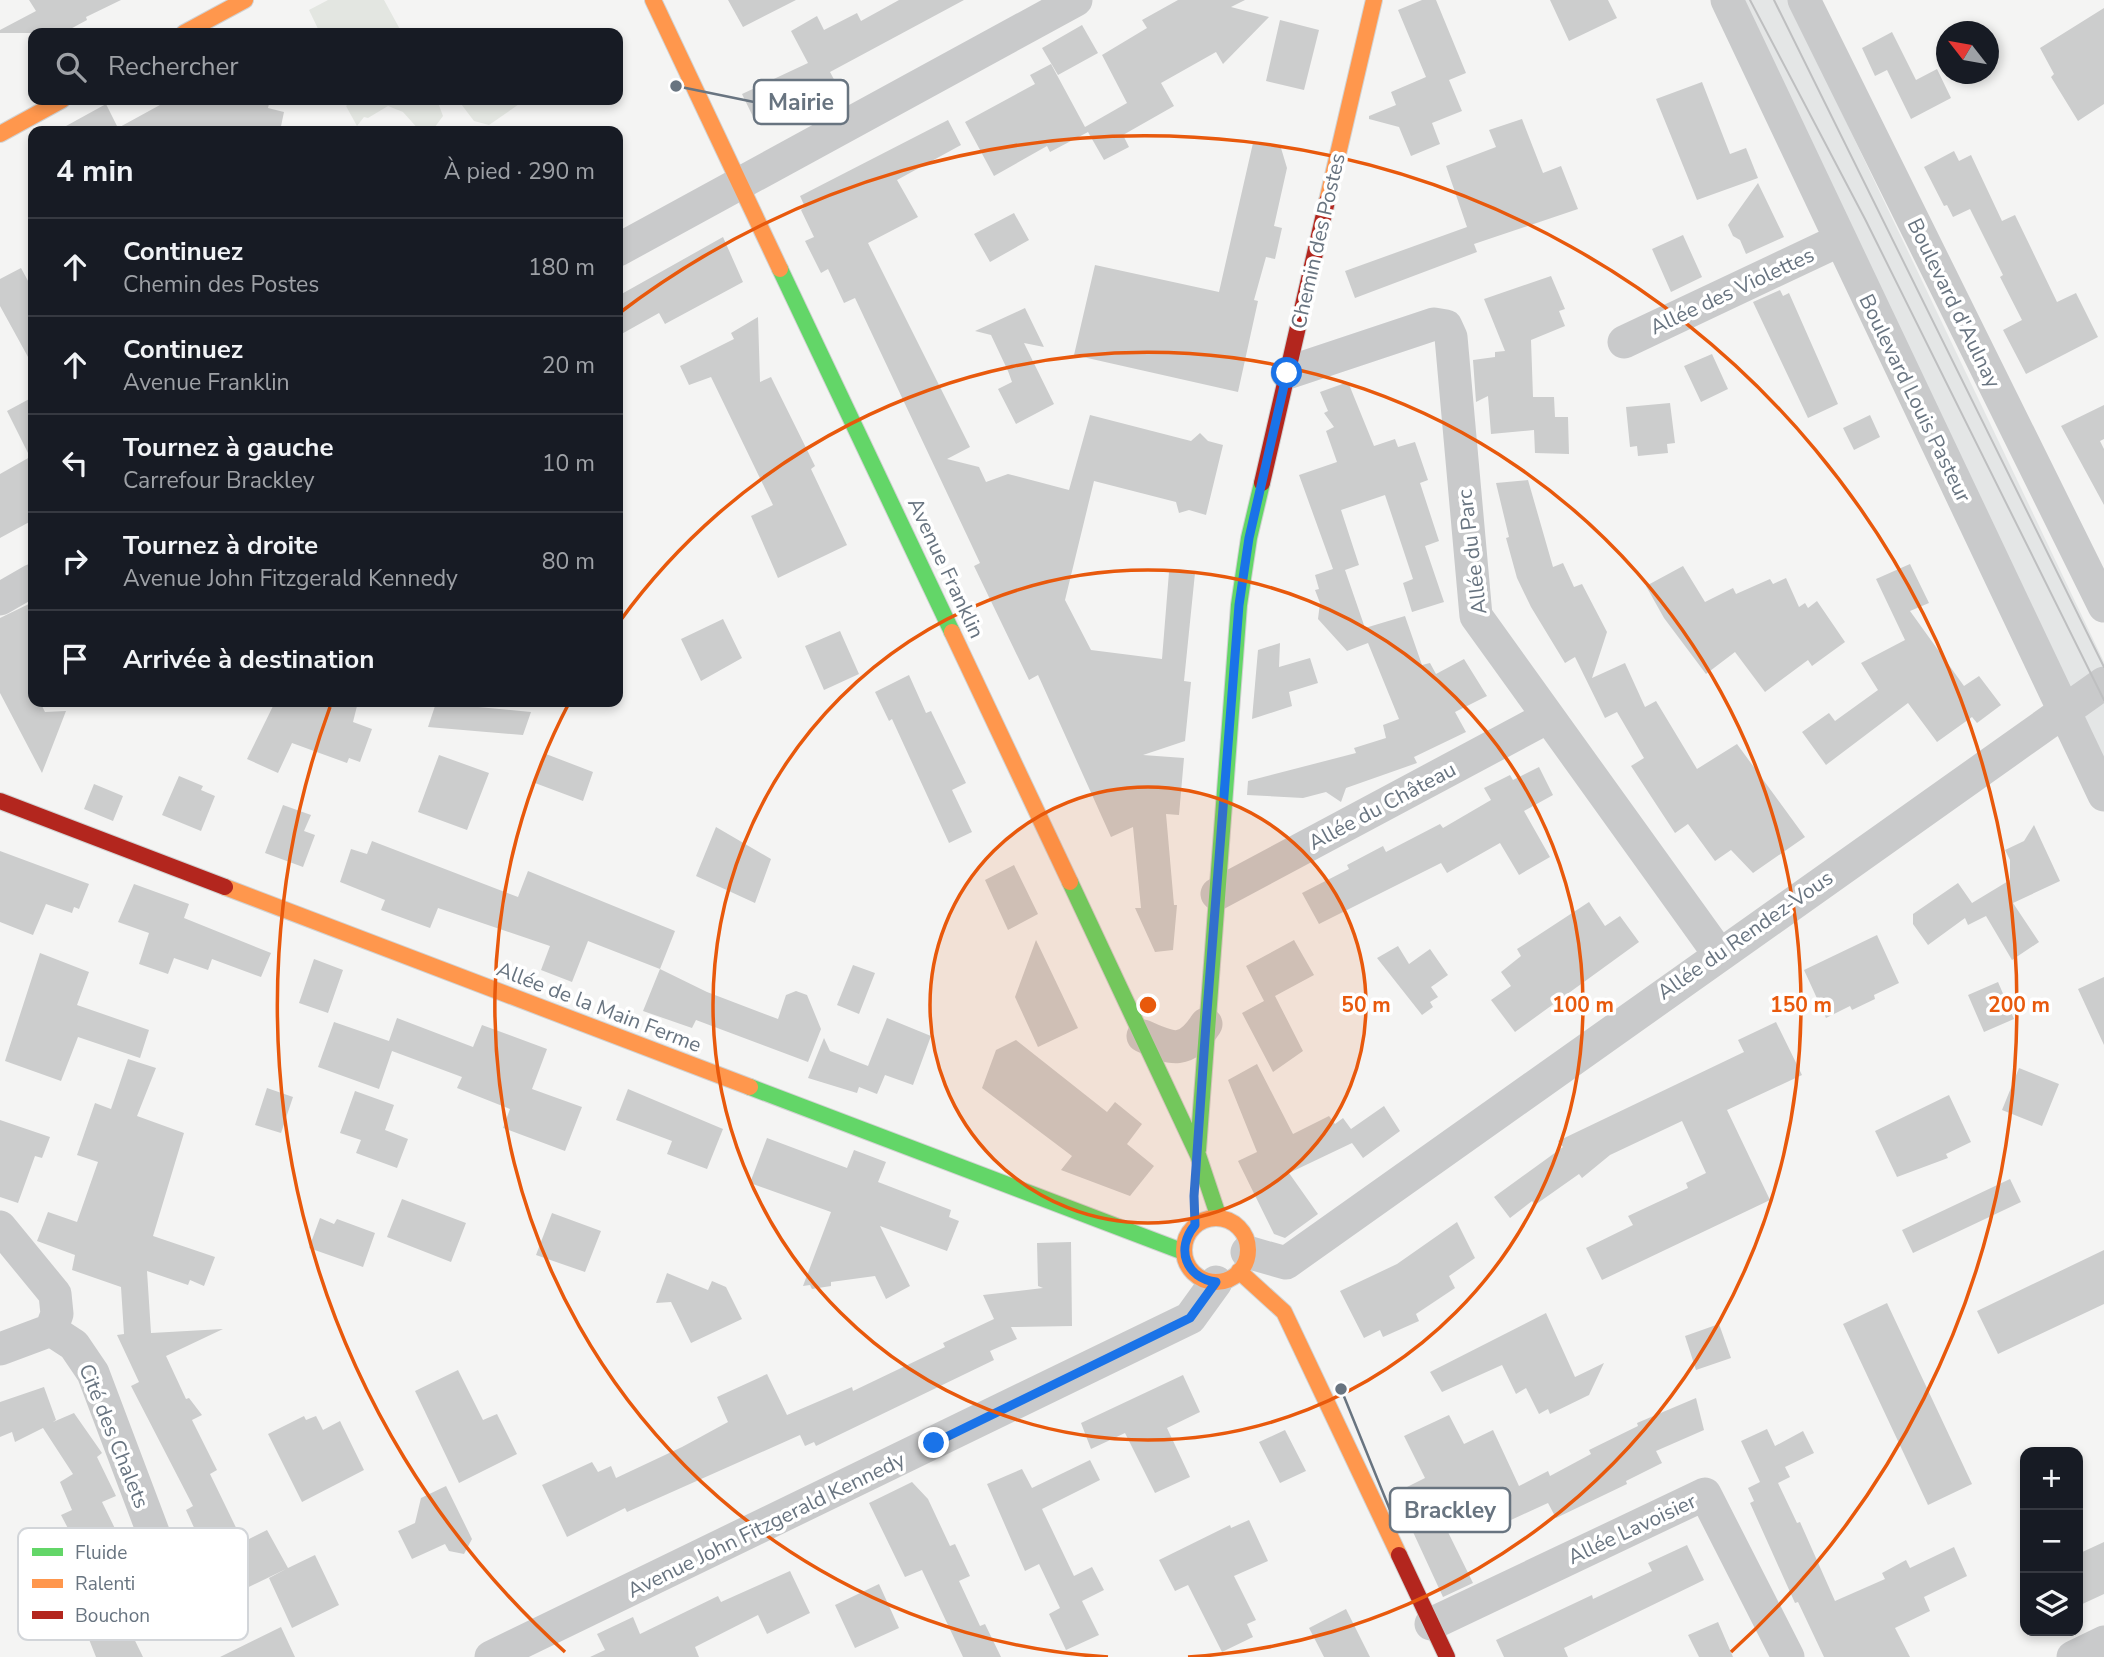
<!DOCTYPE html>
<html lang="fr">
<head>
<meta charset="utf-8">
<style>
  :root { --surface:#171b24; --page:#20242c; --text:#f1f3f6; --muted:#9ea1a6; --line:#363941 }
  body { margin:0; font-family:"Nunito Sans",sans-serif; background:var(--page); color:var(--text) }
  .controls { position:absolute; right:21px; bottom:21px; display:grid; overflow:hidden; border-radius:14px; box-shadow:0 4px 10px #0003 }
  .controls button { width:63px; height:63px; display:grid; place-items:center; padding:0; border:0; border-bottom:2px solid var(--line); background:var(--surface); color:var(--text); font:35px sans-serif }
  .compass { position:absolute; left:1936px; top:21px; width:63px; height:63px; border-radius:50%; background:var(--surface); box-shadow:0 4px 10px #0003; rotate:301deg }
  .stop { position:absolute; width:21px; height:21px; margin:-16px; border:5px solid #1a73e8; border-radius:50%; background:#fff }
  .stop.end { background:#1a73e8; border-color:#fff; box-shadow:0 2px 7px #0008 }
  .list { margin:0; padding:0; list-style:none }
  h2 { display:flex; justify-content:space-between; align-items:center; height:91px; margin:0; padding:0 28px; font-size:30px }
  h2 small { font-size:23px; font-weight:400; color:var(--muted) }
  .list li { display:grid; grid-template-columns:46px 1fr auto; gap:21px; align-items:center; box-sizing:border-box; height:98px; padding:0 28px; border-top:2px solid var(--line) }
  .list b { display:block; font-size:26px; white-space:nowrap }
  .list p { margin:0; font-size:23px; white-space:nowrap; color:var(--muted) }
  .list em { font-size:23px; font-style:normal; color:var(--muted) }
  .icon { flex:none; width:38px; height:38px; fill:none; stroke:currentColor; stroke-width:2; stroke-linecap:round; stroke-linejoin:round }
  .map { position:relative; flex:none; width:2104px; height:1657px; overflow:hidden }
  .search { position:absolute; background:var(--surface); box-shadow:0 4px 10px #0003; left:28px; top:28px; width:595px; height:77px; display:flex; align-items:center; gap:18px; box-sizing:border-box; padding:0 24px; border-radius:14px; color:var(--muted); font-size:26px }
  .panel { position:absolute; background:var(--surface); box-shadow:0 4px 10px #0003; left:28px; top:126px; width:595px; height:581px; border-radius:14px }
  .map>svg:first-child { display:block }
</style>
</head>
<body>
<div class="map">
<svg width="2104" height="1657" viewBox="0 0 2104 1657">
  <rect width="100%" height="100%" fill="#f4f4f3"/>
  <path fill="#e4e6e6" d="M1737 0H1788L2104 662V768Z"/>
  <path fill="#e3e6e1" d="M328 0H384L402 33H320L309 10Z
    M353 100H437L443 116 432 131H420L403 112 388 106 368 118 364 117 357 126 346 106Z
    M458 100C475 106 504 100 525 100L489 125 474 121Z"/>
  <path fill="#cccdcd" d="M29 0H121L86 17 87 20 63 33H0V30L36 11Z
    M728 0H796L743 27Z
    M899 0H964L830 72 837 85 757 125 742 94 808 63 791 31 817 16 824 30 857 13 861 21Z
    M1178 0H1245L1231 7 1269 17 1223 64 1216 52 1161 83 1174 106 1123 135 1129 147 1104 160 1088 132 1050 152 1047 146 994 176 965 122 1035 84 1030 75 1051 64 1085 127 1127 103 1102 55 1147 28 1142 20Z
    M1422 0H1436L1466 73 1449 80 1462 111 1432 123 1440 144 1411 156 1399 127 1369 119V116L1396 105 1391 92 1426 77 1398 10Z
    M1550 0H1608L1617 18 1569 41Z
    M2104 8V104L2078 121 2051 77 2054 74 2040 48Z
    M1280 20 1319 30 1304 90 1266 81Z
    M1082 25 1098 53 1058 75 1042 48Z
    M1892 32 1916 80 1937 69 1951 98 1911 119 1887 70 1875 76 1862 48Z
    M1702 82 1730 154 1746 148 1758 178 1697 200 1656 99Z
    M169 100H270L268 108 284 112 280 131H57L106 104 118 128Z
    M1522 119 1543 173 1561 166 1578 209 1474 244 1477 252 1355 298 1345 271 1467 227 1446 166 1496 147 1489 130Z
    M948 120 961 145 897 180 918 217 868 243 970 447 947 459 979 467 986 482 1008 474 1069 490 1090 415 1191 441 1200 433 1208 441 1223 445 1206 515 1189 510 1179 513 1176 502 1094 481 1065 600 1091 650 1162 659 1169 572 1195 573 1184 681 1191 682 1185 741 1143 755 1184 758 1179 815 1166 814 1174 905H1177L1173 950 1155 952 1135 908H1141L1133 827 1111 837 1038 675 1029 680 974 566 980 563 855 298 844 303 828 269 821 273 805 241 814 237 801 210 805 207 800 196Z
    M1253 143 1281 148 1287 168 1274 226 1282 228 1275 259 1266 257 1254 300 1258 301 1238 392 1074 355 1095 265 1219 292Z
    M1954 151 1959 161 1971 155 2002 221 2015 215 2057 302 2076 293 2098 337 2026 374 2003 330 2022 320 2000 277 2003 275 1970 209 1953 217 1947 205 1944 206 1924 167Z
    M1758 183 1784 237 1746 254 1740 240 1733 236 1728 225Z
    M1014 213 1029 240 990 262 974 234Z
    M1683 235 1702 277 1671 292 1652 249Z
    M723 237 743 282 665 324 659 313 618 336V296Z
    M21 268 33 290V366L0 306V279Z
    M1551 276 1565 309 1559 311 1565 326 1531 340 1533 397H1554L1555 417H1568L1569 454 1535 453 1534 430 1491 434 1488 396 1476 402 1473 360 1495 357V352L1505 351 1484 299Z
    M1780 290 1783 296 1789 293 1838 404 1808 418 1753 302Z
    M1025 308 1044 347 1024 343 1054 404 1016 424 998 389 1012 382 1008 371 991 335 975 331Z
    M758 317 760 382 771 377 815 466 811 469 847 545 778 578 751 516 773 505 711 377 689 385 680 366 734 339 731 333Z
    M1712 354 1728 389 1701 402 1684 366Z
    M1348 382 1374 446 1395 439 1398 447 1415 442 1428 480 1420 483 1439 541 1425 546 1444 602 1412 612 1403 583 1413 579 1385 495 1341 510 1359 565 1345 570 1365 628 1405 616 1422 665 1430 663 1436 674 1464 659 1487 696 1455 712 1466 732 1414 757 1417 763 1346 788 1341 802 1326 792 1303 798 1247 795 1248 781 1356 753 1354 748 1386 738 1383 725 1399 719 1368 643 1347 651 1318 619 1320 603 1315 590 1319 589 1315 575 1333 569 1299 475 1337 462 1326 431 1334 427 1324 413 1328 411 1320 392Z
    M33 397V520L0 538V474L30 457 7 411Z
    M1670 403 1675 443 1667 444 1668 453 1638 456 1637 446 1630 447 1626 407Z
    M2104 405V439L2100 441 2104 449V505L2061 426Z
    M1870 415 1880 437 1854 450 1843 428Z
    M1528 480 1553 567 1563 563 1574 587 1582 584 1607 632 1592 678 1625 663 1645 707 1656 701 1697 769 1737 744 1805 837 1753 873 1731 850 1715 861 1688 824 1675 833 1631 766 1644 758 1617 712 1605 718 1575 657 1565 663 1531 607 1517 578 1506 538 1509 537 1496 483Z
    M1910 564 1929 603 1910 611 1964 686 1979 676 2001 705 1977 723 1972 717 1937 742 1908 703 1826 765 1802 732 1829 713 1835 721 1878 690 1861 663 1905 640 1876 579Z
    M1683 566 1705 602 1733 588 1736 594 1770 579 1773 584 1786 578 1799 607 1805 603 1808 608 1817 601 1845 642 1812 666 1808 660 1765 692 1735 652 1706 674 1664 618 1646 586Z
    M33 602V702H40L45 712 66 711 42 773 0 693V618Z
    M723 619 742 658 701 681 681 639Z
    M840 631 859 674 824 690 805 646Z
    M1280 643 1279 667 1310 658 1318 683 1289 692 1292 706 1252 719 1258 650Z
    M909 675 926 713 931 711 966 783 952 790 972 832 949 843 892 719 889 721 875 692Z
    M275 702H358L353 722 372 729 360 762 349 758 347 763 292 743 278 773 247 759Z
    M436 703 531 712 523 735 428 727Z
    M546 754 593 772 583 801 535 783Z
    M439 755 489 773 467 830 418 812Z
    M1539 767 1553 795 1524 811 1550 857 1519 875 1500 843 1447 873 1441 863 1319 924 1302 893 1349 869 1347 865 1383 846 1386 852 1440 824 1443 828 1491 800 1484 788 1510 775 1513 780Z
    M179 776 203 786 201 790 215 796 201 831 162 815Z
    M94 784 123 796 113 821 84 809Z
    M283 805 311 815 304 831 315 835 303 867 265 853Z
    M2034 825 2060 881 2013 903 2039 942 2012 960 1986 916 1968 925 1965 918 1928 945 1913 924V914L1958 883 1972 903 2010 880V860L2005 850 2024 841Z
    M716 827 771 859 755 903 696 876Z
    M372 841 518 897 528 871 675 931 660 969 588 941 572 982 541 970 550 946 438 908 430 928 381 910 385 900 340 882 351 849 367 854Z
    M0 851 89 884 79 909 74 907 72 913 46 904 33 935 0 922Z
    M1014 865 1038 914 1008 930 985 880Z
    M134 884 189 904 184 918 271 953 261 977 212 959 208 970 174 958 168 974 139 964 149 933 118 922Z
    M1589 902 1605 926 1620 916 1639 942 1515 1032 1491 1000 1511 986 1501 972 1521 956 1517 949Z
    M1877 935 1899 983 1874 995 1875 999 1852 1010 1850 1006 1826 1018 1804 970Z
    M1036 940 1078 1028 1038 1047 1015 997Z
    M1294 940 1314 975 1275 996 1303 1051 1273 1072 1242 1013 1264 1001 1246 966Z
    M1398 946 1409 964 1430 949 1448 975 1431 987 1438 997 1430 1002 1433 1007 1422 1015 1377 958Z
    M40 953 89 972 77 1005 149 1030 140 1058 78 1037 61 1081 5 1061Z
    M314 959 343 970 328 1013 299 1003Z
    M853 965 875 973 859 1014 837 1005Z
    M660 969 707 992 778 1019 786 995 796 991 807 995 821 1029 808 1062 696 1020 692 1028 643 1011Z
    M2104 977V1045L2078 989Z
    M1998 982 2014 1019 1984 1032 1968 995Z
    M397 1018 473 1047 482 1025 547 1049 532 1089 582 1107 565 1151 503 1128 510 1109 457 1088 462 1077 392 1051 379 1089 318 1067 334 1022 389 1041Z
    M887 1018 931 1036 913 1085 885 1075 877 1094 859 1087 857 1093 808 1078 824 1038 830 1051 868 1066Z
    M1776 1022 1802 1075 1727 1110 1770 1200 1602 1280 1586 1248 1633 1225 1628 1216 1688 1188 1686 1183 1706 1173 1682 1121 1610 1155 1582 1178 1579 1174 1535 1205 1532 1201 1510 1218 1494 1197 1563 1147 1558 1141 1744 1052 1738 1040Z
    M1016 1040 1107 1112 1115 1102 1142 1124 1127 1144 1154 1166 1130 1196 1061 1170 1072 1156 982 1088 996 1050Z
    M128 1059 156 1068 137 1116 184 1133 153 1236 215 1257 204 1286 190 1280 188 1285 147 1271 151 1333 223 1329 166 1356 186 1399 189 1398 202 1415 192 1420 217 1470 210 1474 243 1542 267 1530 288 1568 315 1555 339 1605 292 1628 269 1578 286 1569 226 1598 186 1510 193 1506 131 1386 139 1382 117 1335 124 1334 121 1287 72 1270 75 1255 37 1241 48 1212 77 1222 98 1162 77 1155 95 1103 111 1109Z
    M1257 1064 1293 1134 1329 1116 1335 1124 1343 1118 1351 1129 1384 1106 1400 1131 1363 1158 1352 1143 1289 1173 1318 1214 1285 1238 1274 1234 1238 1161 1257 1152 1228 1080Z
    M2019 1068 2059 1084 2042 1126 2002 1110Z
    M267 1088 293 1097 281 1133 255 1125Z
    M628 1089 723 1129 707 1169 667 1154 672 1141 616 1120Z
    M355 1091 394 1105 385 1130 408 1139 397 1168 356 1153 361 1140 340 1133Z
    M1949 1095 1971 1142 1946 1154 1948 1158 1897 1177 1875 1131Z
    M0 1120 50 1137 42 1158 35 1156 18 1203 0 1197Z
    M767 1138 847 1168 854 1150 886 1162 878 1182 951 1210 949 1217 959 1221 947 1251 880 1226 910 1286 886 1299 875 1276 831 1282V1286L812 1289 810 1285 803 1286 831 1212 750 1183Z
    M2010 1179 2021 1202 1913 1253 1902 1230Z
    M402 1199 466 1223 451 1262 387 1237Z
    M552 1213 601 1231 585 1272 536 1255Z
    M320 1218 334 1224 337 1219 375 1233 363 1267 309 1248Z
    M1457 1222 1475 1258 1449 1276 1455 1288 1416 1314 1419 1321 1383 1337 1380 1330 1364 1338 1340 1291 1397 1264Z
    M1071 1242 1072 1326 1011 1327 1017 1339 990 1351 994 1360 816 1446 814 1442 805 1446 800 1435 627 1512 625 1508 567 1537 542 1485 592 1462 598 1472 611 1466 616 1478 682 1447 728 1422 717 1397 767 1374 787 1415 852 1387 853 1391 945 1347 943 1343 994 1319 983 1295 1043 1288 1038 1286 1037 1243Z
    M2104 1250V1304L1998 1354 1977 1311Z
    M667 1273 708 1290 712 1281 726 1287 742 1319 691 1343 671 1302 656 1303Z
    M1887 1303 1972 1484 1928 1505 1843 1324Z
    M1546 1313 1575 1377 1604 1363 1589 1395 1550 1414 1548 1409 1539 1414 1526 1388 1516 1394 1502 1365 1442 1392 1430 1372Z
    M1719 1324 1731 1358 1696 1370 1685 1336Z
    M458 1370 483 1420 497 1414 517 1454 459 1483 415 1391Z
    M1183 1375 1200 1412 1167 1428 1190 1477 1155 1493 1125 1433 1091 1449 1081 1423Z
    M44 1387 56 1420 53 1422 74 1413 102 1453 97 1457 116 1496 102 1502 123 1545 118 1547 141 1601 120 1610 143 1657H96L71 1594 101 1582 79 1535 73 1538 61 1515 72 1510 60 1482 73 1474 43 1428 15 1442 12 1432 0 1437V1402Z
    M1696 1398 1704 1430 1656 1451 1662 1463 1626 1481 1627 1484 1556 1518 1548 1503 1498 1526 1487 1510 1447 1530 1473 1583 1443 1597 1395 1493 1425 1478 1404 1436 1449 1415 1464 1444 1493 1430 1519 1486 1548 1471 1550 1476 1591 1454 1589 1450 1638 1426 1637 1423Z
    M304 1416 306 1420 316 1416 323 1430 340 1421 364 1470 302 1502 268 1434Z
    M1767 1429 1775 1446 1803 1431 1814 1453 1785 1467 1790 1477 1778 1483 1797 1523 1800 1522 1835 1601 1885 1579 1882 1573 1906 1560 1910 1568 1954 1547 1967 1576 1924 1597 1930 1611 1895 1628 1910 1657H1824L1798 1602 1795 1603 1750 1503 1754 1501 1748 1488 1760 1482 1741 1441Z
    M1285 1430 1306 1471 1280 1483 1259 1442Z
    M1090 1460 1100 1480 1042 1509 1074 1576 1092 1567 1104 1590 1082 1601 1099 1635 1066 1650 1049 1614 1060 1608 1039 1564 1025 1571 987 1484 1022 1469 1032 1488Z
    M912 1482 928 1499 950 1546 955 1544 970 1576 959 1581 980 1626 985 1624 1001 1657H963L922 1570 905 1577 869 1503Z
    M446 1486 472 1539 464 1554 449 1551 445 1544 412 1559 398 1531 415 1523 421 1498Z
    M1249 1520 1268 1561 1234 1576 1256 1620 1247 1624 1253 1637 1222 1652 1188 1585 1175 1591 1159 1560 1230 1525 1231 1528Z
    M2104 1542V1594L2078 1606V1554Z
    M1687 1545 1704 1580 1564 1648 1568 1657H1504L1496 1640 1592 1595 1593 1599 1652 1571 1648 1563Z
    M790 1571 810 1613 767 1634 758 1615 695 1647 699 1657H590L605 1650 597 1634 633 1617 640 1634 718 1596 721 1602Z
    M879 1584 899 1628 855 1648 835 1605Z
    M1346 1609 1370 1657H1324L1309 1628Z
    M1718 1622 1733 1657H1699L1688 1635Z
    M281 1627 295 1657H220Z"/>
  <g fill="none" stroke-linecap="round" stroke-linejoin="round">
    <defs>
      <path id="fast" d="M780 269 952 632
        M1070 882 1198 1155 1219 1218
        M750 1087 1184 1252
        M1198 1150 1239 605 1249 538 1262 483"/>
      <path id="slow" d="M653 0 780 269
        M184 33 245 0
        M0 134 62 100
        M1327 201 1374 0
        M952 632 1070 882
        M225 887 750 1087
        M1184 1250a32 32 0 1 1 64 0a32 32 0 1 1-64 0Z
        M1239 1271 1284 1312 1399 1555"/>
      <path id="jam" d="M1262 483 1327 201
        M0 801 225 887
        M1399 1555 1447 1657"/>
    </defs>
    <use href="#fast" stroke="#d1d2d2" stroke-width="18"/>
    <use href="#slow" stroke="#d1d2d2" stroke-width="18"/>
    <use href="#jam" stroke="#d1d2d2" stroke-width="18"/>
    <path stroke="#c9cacb" stroke-width="33" d="M1727 0 2104 795
      M1804 0 2104 606
      M618 250 1076 0
      M1624 342 1840 240
      M1287 373 1434 324 1446 326 1451 337 1476 616 1719 954
      M0 599 33 580
      M1217 894 1548 717
      M1143 1036C1173 1050 1186 1054 1206 1024
      M0 1227 55 1294 57 1314 51 1330 0 1349
      M1247 1252 1286 1263 2104 683
      M51 1330 74 1345 93 1373 176 1593
      M1431 1624 1705 1494 1788 1657
      M491 1657 1190 1318 1216 1282
      M2073 1657 2104 1642"/>
    <use href="#fast" stroke="#63d668" stroke-width="16"/>
    <use href="#slow" stroke="#ff974d" stroke-width="16"/>
    <use href="#jam" stroke="#b3261e" stroke-width="16"/>
    <path stroke="#bebfc0" stroke-width="2" d="M1750 0 1865 219 2104 700
      M1774 0 2104 667"/>
  </g>
  <g fill="none" stroke-linecap="round" stroke-linejoin="round">
    <path stroke="#1a73e8" stroke-width="9" d="M934 1443 1190 1318 1216 1282C1186 1278 1175 1249 1195 1225L1194 1196 1206 1024 1239 605 1249 538 1287 373"/>
  </g>
  <circle cx="1148" cy="1005" r="218" fill="#e8590c" fill-opacity=".12"/>
  <g fill="none" stroke="#e8590c" stroke-width="3.5">
    <circle cx="1148" cy="1005" r="218"/>
    <circle cx="1148" cy="1005" r="435"/>
    <path d="M1108 1657A653 653 0 0 1 569 703M620 621A653 653 0 1 1 1188 1657"/>
    <path d="M565 1652A871 871 0 0 1 330 707M618 314A871 871 0 0 1 1731 1652"/>
  </g>
  <g text-anchor="middle" dominant-baseline="central" stroke-width="7" stroke-linejoin="round" paint-order="stroke">
    <g font-size="21" fill="#687480" stroke="#fff">
      <text transform="translate(1318 241) rotate(-77)">Chemin des Postes</text>
      <text transform="translate(1732 291) rotate(-25)">Allée des Violettes</text>
      <text transform="translate(1954 303) rotate(64)">Boulevard d'Aulnay</text>
      <text transform="translate(1915 398) rotate(64)">Boulevard Louis Pasteur</text>
      <text transform="translate(1472 552) rotate(-97)">Allée du Parc</text>
      <text transform="translate(946 568) rotate(65)">Avenue Franklin</text>
      <text transform="translate(1382 806) rotate(-28)">Allée du Château</text>
      <text transform="translate(1745 935) rotate(-35)">Allée du Rendez-Vous</text>
      <text transform="translate(599 1007) rotate(21)">Allée de la Main Ferme</text>
      <text transform="translate(114 1436) rotate(68)">Cité des Chalets</text>
      <text transform="translate(766 1525) rotate(-26)">Avenue John Fitzgerald Kennedy</text>
      <text transform="translate(1632 1529) rotate(-25)">Allée Lavoisier</text>
    </g>
  </g>
  <rect x="18" y="1528" width="230" height="112" rx="10" fill="#fff" stroke="#d2d5d9" stroke-width="2"/>
  <rect x="32" y="1548" width="31" height="8" fill="#63d668"/>
  <rect x="32" y="1579" width="31" height="9" fill="#ff974d"/>
  <rect x="32" y="1611" width="31" height="8" fill="#b3261e"/>
  <g font-size="19" fill="#687480">
    <text x="75" y="1559">Fluide</text>
    <text x="75" y="1590">Ralenti</text>
    <text x="75" y="1622">Bouchon</text>
  </g>
  <circle cx="1148" cy="1005" r="10" fill="#e8590c" stroke="#fff" stroke-width="3.5"/>
  <g font-size="21" text-anchor="middle" font-weight="bold" fill="#e8590c" stroke="#fff" stroke-width="7" stroke-linejoin="round" paint-order="stroke">
    <text x="1366" y="1012">50 m</text>
    <text x="1583" y="1012">100 m</text>
    <text x="1801" y="1012">150 m</text>
    <text x="2019" y="1012">200 m</text>
  </g>
  <path fill="none" stroke="#687480" stroke-width="2.5" d="M676 86L754 102M1341 1389L1390 1510"/>
  <g fill="#687480" stroke="#fff" stroke-width="2.5">
    <circle cx="676" cy="86" r="7"/>
    <circle cx="1341" cy="1389" r="7"/>
  </g>
  <g fill="#fff" stroke="#687480" stroke-width="2.5">
    <rect x="754" y="80" width="94" height="44" rx="7"/>
    <rect x="1390" y="1488" width="120" height="44" rx="7"/>
  </g>
  <g font-size="23" text-anchor="middle" font-weight="bold" fill="#687480">
    <text x="801" y="110">Mairie</text>
    <text x="1450" y="1518">Brackley</text>
  </g>
</svg>
<div class="controls">
<button>+</button>
<button>−</button>
<button><svg class="icon" aria-label="layers" viewBox="0 0 24 24"><path d="M12 4l9 5-9 5-9-5zM3 14l9 5 9-5"/></svg></button>
</div>
<svg class="compass" viewBox="-18 -18 36 36"><path d="M0-13l5 13h-10z" fill="#e53935"/><path d="M0 13l5-13h-10z" fill="#9ea1a6"/></svg>
<div class="stop" style="left:1287px;top:373px"></div>
<div class="stop end" style="left:934px;top:1443px"></div>
<div class="search"><svg class="icon" aria-label="search" viewBox="0 0 24 24"><circle cx="10" cy="10" r="6"/><path d="M15 15l6 6"/></svg>Rechercher</div>
<section class="panel">
<h2>4 min<small>À pied · 290 m</small></h2>
<ul class="list">
<li><svg class="icon" aria-label="ahead" viewBox="0 0 24 24"><path d="M12 20V5M6 11l6-6 6 6"/></svg><div><b>Continuez</b><p>Chemin des Postes</p></div><em>180 m</em></li>
<li><svg class="icon" aria-label="ahead" viewBox="0 0 24 24"><path d="M12 20V5M6 11l6-6 6 6"/></svg><div><b>Continuez</b><p>Avenue Franklin</p></div><em>20 m</em></li>
<li><svg class="icon" aria-label="left" viewBox="0 0 24 24"><path d="M17 20v-9H6M10 6l-5 5 5 5"/></svg><div><b>Tournez à gauche</b><p>Carrefour Brackley</p></div><em>10 m</em></li>
<li><svg class="icon" aria-label="right" viewBox="0 0 24 24"><path d="M7 20v-9h11M14 6l5 5-5 5"/></svg><div><b>Tournez à droite</b><p>Avenue John Fitzgerald Kennedy</p></div><em>80 m</em></li>
<li><svg class="icon" aria-label="arrive" viewBox="0 0 24 24"><path d="M6 21V4h12l-3 4 3 4H6"/></svg><div><b>Arrivée à destination</b></div></li>
</ul>
</section>
</div>
</body>
</html>
